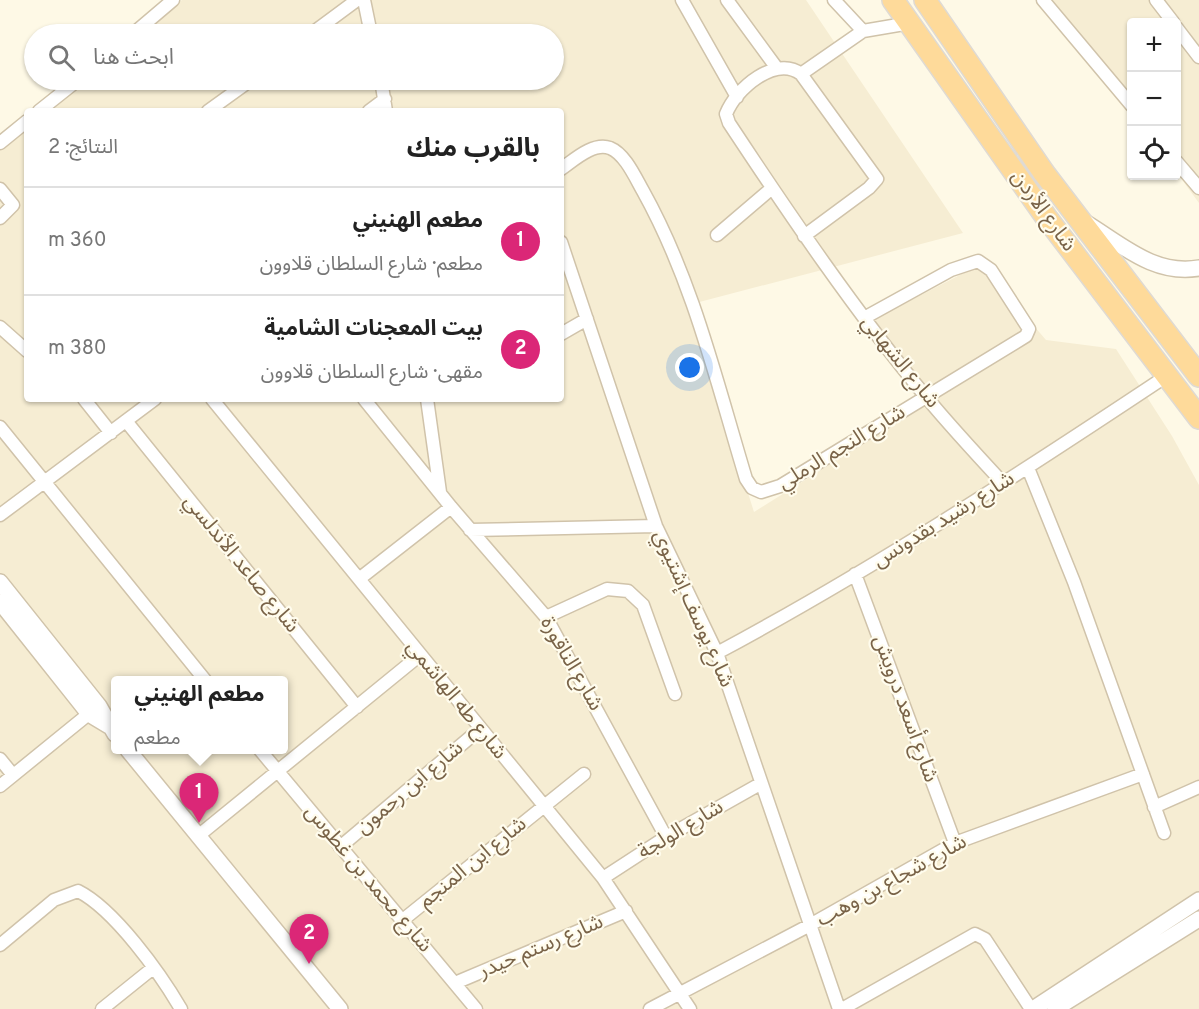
<!DOCTYPE html>
<html lang="ar">
<head>
<meta charset="utf-8">
<style>
  :root { --surface:#fff; --page:#f6f6f6; --text:#222; --muted:#767676; --line:#e0e0e0; --accent:#db2777 }
  body { margin:0; font-family:Overpass,"Noto Sans Arabic",sans-serif; background:var(--page); color:var(--text); direction:rtl }
  .controls { position:absolute; right:18px; top:18px; display:grid; overflow:hidden; border-radius:6px; box-shadow:0 2px 4px #0004 }
  .controls button { width:54px; height:54px; display:grid; place-items:center; padding:0; border:0; border-bottom:2px solid var(--line); background:var(--surface); color:var(--text); font:30px sans-serif }
  .you { position:absolute; left:690px; top:368px; width:21px; height:21px; margin:-15px; border:4px solid #fff; border-radius:50%; background:#1a73e8; box-shadow:0 0 0 9px #1a73e833 }
  .badge { display:grid; place-items:center; width:39px; height:39px; border-radius:50%; background:var(--accent); color:#fff; font-size:20px; font-weight:700 }
  .pin { position:absolute; translate:-50% -50px; filter:drop-shadow(0 2px 3px #0008) }
  .pin::after { content:''; position:absolute; top:32px; width:21px; height:18px; background:inherit; clip-path:polygon(0 0,100% 0,50% 100%) }
  .popup { position:absolute; left:111px; top:676px; width:177px; height:78px; box-sizing:border-box; display:grid; place-content:center; border-radius:6px; background:var(--surface); filter:drop-shadow(0 2px 4px #0005); font-size:20px; white-space:nowrap; color:var(--muted) }
  .popup b { font-size:22px; color:var(--text) }
  .popup::after { content:''; position:absolute; left:50%; top:100%; margin-left:-12px; border:12px solid transparent; border-top-color:var(--surface) }
  .list { margin:0; padding:0; list-style:none }
  h2 { display:flex; justify-content:space-between; align-items:center; height:78px; margin:0; padding:0 24px; font-size:26px }
  h2 small { font-size:20px; font-weight:400; color:var(--muted) }
  .list li { display:grid; grid-template-columns:39px 1fr auto; gap:18px; align-items:center; box-sizing:border-box; height:108px; padding:0 24px; border-top:2px solid var(--line) }
  .list b { display:block; font-size:22px; white-space:nowrap }
  .list p { margin:0; font-size:20px; white-space:nowrap; color:var(--muted) }
  .list em { font-size:20px; font-style:normal; color:var(--muted) }
  .icon { flex:none; width:33px; height:33px; fill:none; stroke:currentColor; stroke-width:2; stroke-linecap:round; stroke-linejoin:round }
  .map { position:relative; flex:none; width:1199px; height:1009px; overflow:hidden; direction:ltr }
  .search { position:absolute; background:var(--surface); box-shadow:0 2px 4px #0004; left:24px; top:24px; width:540px; height:66px; display:flex; align-items:center; gap:15px; box-sizing:border-box; padding:0 21px; border-radius:33px; color:var(--muted); font-size:22px }
  .panel { position:absolute; background:var(--surface); box-shadow:0 2px 4px #0004; left:24px; top:108px; width:540px; height:294px; border-radius:6px; direction:rtl }
  .map>svg:first-child { display:block }
</style>
</head>
<body>
<div class="map">
<svg width="1199" height="1009" viewBox="0 0 1199 1009">
  <rect width="100%" height="100%" fill="#fef9e6"/>
  <path fill="#f6edd3" fill-rule="evenodd" d="M182 0H806L963 233 688 305 754 512 933 400 873 320 981 264 1046 340 1116 349 1172 436 1199 485V1009H0V135L27 115V399H561V111H33L75 80H554V34H136ZM115 680H283V750H115Z
    M1049 0H1199V203L1177 173 1176 22H1132L1131 112Z"/>
  <g fill="none" stroke-linecap="round" stroke-linejoin="round">
    <defs>
      <path id="minor" d="M364 0 371 34
        M682 0 737 97
        M727 0 776 67
        M834 0 863 31 910 23
        M1043 0 1132 106
        M1156 0 1173 22
        M1176 27 1199 57
        M133 34 173 0
        M311 34 357 0
        M801 74 863 31
        M381 80 386 111
        M39 111 78 80
        M208 111 251 80
        M369 111 385 99
        M0 143 27 121
        M1176 161 1199 188
        M561 169C574 160 593 142 610 148 625 154 635 177 643 191 693 281 716 380 746 479L752 488 761 492 780 486 1026 336 1029 329 991 270 978 261 951 270 864 318
        M0 189 13 205 0 218
        M717 235 772 188
        M804 236 869 188 877 179 801 74C776 55 736 88 726 114L729 123C791 217 855 311 927 398 951 427 977 455 1003 483
        M561 242 656 526 717 653 839 1009
        M0 327 27 351
        M561 334 587 319
        M84 399 111 433
        M212 399 603 878 690 1009
        M364 399 451 507 546 617 666 837
        M427 399 440 492
        M126 421 357 707
        M0 427 205 680
        M1028 468 1074 582 1164 833
        M0 515 155 399
        M470 530 656 526
        M855 574 955 843
        M359 579 451 507
        M546 617 607 589 628 591 643 605 675 694
        M717 653C872 570 1019 474 1165 377
        M260 750 476 1009
        M0 759 13 775
        M0 786 96 708
        M1154 807 1199 787
        M198 836 420 655
        M340 847 480 729
        M603 878 666 837 760 784
        M404 919 584 774
        M0 945 54 900 78 891C114 909 160 973 181 1009
        M455 983 626 911
        M102 1009 153 968
        M650 1009 810 925 955 843 1143 774
        M842 1009 975 934 985 939 1031 1009"/>
      <path id="tertiary" d="M1086 223C1122 245 1155 276 1199 268
        M0 582 99 706 115 734
        M0 602 89 714 109 726
        M128 750 340 1009
        M1033 1009 1199 900
        M1055 1009 1199 919"/>
      <path id="trunk" d="M893 0 1046 217 1199 418
        M925 0 1044 173 1199 376"/>
    </defs>
    <use href="#minor" stroke="#d0c3aa" stroke-width="15"/>
    <use href="#tertiary" stroke="#d0c3aa" stroke-width="18"/>
    <use href="#trunk" stroke="#dfdad3" stroke-width="24"/>
    <use href="#minor" stroke="#fff" stroke-width="12"/>
    <use href="#tertiary" stroke="#fff" stroke-width="15"/>
    <use href="#trunk" stroke="#feda9a" stroke-width="21"/>
  </g>
  <g text-anchor="middle" dominant-baseline="central" stroke-width="4.5" stroke-linejoin="round" paint-order="stroke">
    <g font-size="21" fill="#796348" stroke="#fffced">
      <text transform="translate(1043 211) rotate(54)">شارع الأردن</text>
      <text transform="translate(900 362) rotate(51)">شارع الشهابي</text>
      <text transform="translate(842 448) rotate(-31)">شارع النجم الرملي</text>
      <text transform="translate(944 520) rotate(-32)">شارع رشيد بقدونس</text>
      <text transform="translate(241 564) rotate(51)">شارع صاعد الأندلسي</text>
      <text transform="translate(693 609) rotate(66)">شارع يوسف إشتيوي</text>
      <text transform="translate(571 664) rotate(60)">شارع الناقورة</text>
      <text transform="translate(456 700) rotate(51)">شارع طه الهاشمي</text>
      <text transform="translate(905 709) rotate(70)">شارع أسعد درويش</text>
      <text transform="translate(410 788) rotate(-40)">شارع ابن رحمون</text>
      <text transform="translate(681 830) rotate(-31)">شارع الولجة</text>
      <text transform="translate(473 863) rotate(-39)">شارع ابن المنجم</text>
      <text transform="translate(368 879) rotate(50)">شارع محمد بن غطوس</text>
      <text transform="translate(892 881) rotate(-29)">شارع شجاع بن وهب</text>
      <text transform="translate(541 947) rotate(-23)">شارع رستم حيدر</text>
    </g>
  </g>
</svg>
<div class="controls">
<button>+</button>
<button>−</button>
<button><svg class="icon" aria-label="locate" viewBox="0 0 24 24"><circle cx="12" cy="12" r="6"/><path d="M12 2v4M12 18v4M2 12h4M18 12h4"/></svg></button>
</div>
<div class="you"></div>
<div class="pin badge" style="left:199px;top:823px">1</div>
<div class="popup"><b>مطعم الهنيني</b>مطعم</div>
<div class="pin badge" style="left:309px;top:964px">2</div>
<div class="search"><svg class="icon" aria-label="search" viewBox="0 0 24 24"><circle cx="10" cy="10" r="6"/><path d="M15 15l6 6"/></svg>ابحث هنا</div>
<section class="panel">
<h2>بالقرب منك<small>النتائج: 2</small></h2>
<ul class="list">
<li><span class="badge">1</span><div><b>مطعم الهنيني</b><p>مطعم · شارع السلطان قلاوون</p></div><em>360 m</em></li>
<li><span class="badge">2</span><div><b>بيت المعجنات الشامية</b><p>مقهى · شارع السلطان قلاوون</p></div><em>380 m</em></li>
</ul>
</section>
</div>
</body>
</html>
